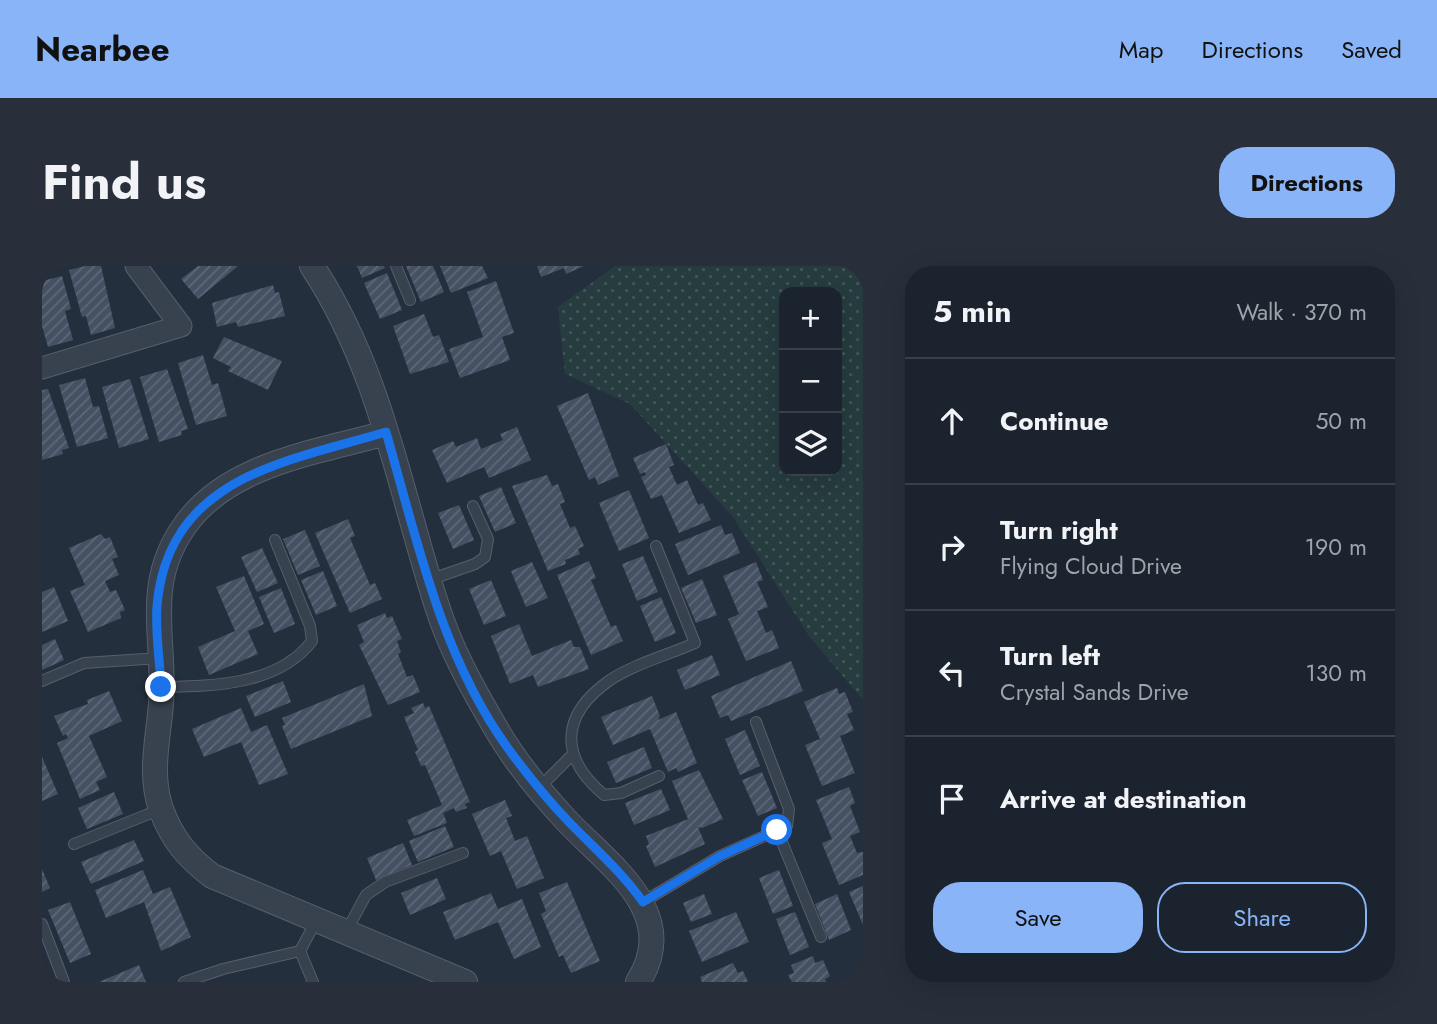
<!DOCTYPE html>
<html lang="en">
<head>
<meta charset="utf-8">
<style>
  :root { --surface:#1b232e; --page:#282f3a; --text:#f1f3f6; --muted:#a0a4aa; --line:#39404a; --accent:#8ab4f8 }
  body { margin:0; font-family:Jost,sans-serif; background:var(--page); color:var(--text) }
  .controls { position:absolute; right:21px; top:21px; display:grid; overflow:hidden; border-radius:14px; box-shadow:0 7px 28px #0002 }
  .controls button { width:63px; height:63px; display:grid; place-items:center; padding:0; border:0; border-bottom:2px solid var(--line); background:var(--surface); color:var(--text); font:35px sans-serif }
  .stop { position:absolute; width:21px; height:21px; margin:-16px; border:5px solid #1a73e8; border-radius:50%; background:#fff }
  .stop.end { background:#1a73e8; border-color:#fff; box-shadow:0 2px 7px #0008 }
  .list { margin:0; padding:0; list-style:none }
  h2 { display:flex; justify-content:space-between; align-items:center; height:91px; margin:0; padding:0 28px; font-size:30px }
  h2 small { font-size:23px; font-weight:400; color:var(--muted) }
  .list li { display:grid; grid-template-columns:46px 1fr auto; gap:21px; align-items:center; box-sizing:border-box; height:126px; padding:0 28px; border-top:2px solid var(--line) }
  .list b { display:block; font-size:26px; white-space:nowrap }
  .list p { margin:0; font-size:23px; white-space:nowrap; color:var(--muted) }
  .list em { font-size:23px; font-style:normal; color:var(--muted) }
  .actions { display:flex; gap:14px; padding:21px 28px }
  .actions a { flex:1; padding:16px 0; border:2px solid var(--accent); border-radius:28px; text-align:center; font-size:24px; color:var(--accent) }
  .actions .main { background:var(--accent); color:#111 }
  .icon { flex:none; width:38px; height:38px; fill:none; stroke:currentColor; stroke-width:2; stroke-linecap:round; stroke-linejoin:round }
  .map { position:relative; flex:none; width:821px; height:716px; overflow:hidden; border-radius:28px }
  header { display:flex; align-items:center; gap:42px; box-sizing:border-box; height:98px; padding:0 35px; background:var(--accent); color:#111 }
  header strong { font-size:33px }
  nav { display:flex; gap:38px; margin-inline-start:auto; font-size:24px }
  .intro { display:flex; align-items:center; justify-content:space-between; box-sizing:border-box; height:168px; padding:0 42px }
  h1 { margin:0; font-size:49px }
  .button { padding:18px 32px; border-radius:28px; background:var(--accent); color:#111; font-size:24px; font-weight:700 }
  main { display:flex; gap:42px; padding:0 42px }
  aside { flex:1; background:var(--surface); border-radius:28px; box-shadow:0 7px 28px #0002 }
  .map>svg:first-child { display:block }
</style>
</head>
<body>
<header>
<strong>Nearbee</strong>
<nav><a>Map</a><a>Directions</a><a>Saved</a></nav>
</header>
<div class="intro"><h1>Find us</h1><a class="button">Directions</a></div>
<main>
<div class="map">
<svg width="821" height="716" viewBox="0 0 821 716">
  <defs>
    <pattern id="grass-dots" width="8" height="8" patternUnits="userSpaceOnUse" patternTransform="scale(1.75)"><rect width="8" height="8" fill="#263c3f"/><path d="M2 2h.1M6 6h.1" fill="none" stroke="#435659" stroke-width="1.8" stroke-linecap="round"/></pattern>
    <pattern id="building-hatch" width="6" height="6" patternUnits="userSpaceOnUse" patternTransform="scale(1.75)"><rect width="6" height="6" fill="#455162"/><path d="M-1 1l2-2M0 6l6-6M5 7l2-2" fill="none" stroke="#5d6877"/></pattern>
  </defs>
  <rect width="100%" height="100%" fill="#242f3e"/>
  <path fill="url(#grass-dots)" fill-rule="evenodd" d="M573 0H821V434L767 370 691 251 588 138 523 108 516 41ZM742 26H795V205H742Z"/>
  <path fill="url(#building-hatch)" d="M43 0H59L73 62 49 69 44 50 40 51 27 4Z
    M156 0H196L156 33 139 13Z
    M315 0H342L343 2 320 12Z
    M364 0H391L402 26 379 36Z
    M398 0H440L446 12 409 27Z
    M495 0H542L524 8 522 2 499 11Z
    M345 7 360 44 338 53 322 17Z
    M20 10 29 43 23 45 31 74 6 81 0 60V15Z
    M454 15 472 67 460 71 468 94 418 112 407 83 441 71 425 26Z
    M231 19 233 27 237 26 243 50 196 61 194 56 175 61 170 37Z
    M382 48 391 71 397 69 407 96 368 108 351 60Z
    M182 71 240 95 226 124 186 105 189 101 171 92Z
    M161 89 170 119 176 117 185 150 154 159 136 97Z
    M125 103 146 163 139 165 140 169 117 176 98 111Z
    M43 112 51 141 57 140 66 172 35 181 17 119Z
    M88 113 107 173 77 182 60 121Z
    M6 123 27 182 20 184 21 188 0 194V124Z
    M546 127 577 210 556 219 553 211 547 214 515 140Z
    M475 161 489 194 447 212 442 201 405 217 390 184 411 175 414 181 435 172 439 183 461 174 458 168Z
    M624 178 632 199 627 201 635 219 645 214 656 239 661 237 669 254 637 267 620 229 609 233 599 211 604 209 603 206 598 208 591 192Z
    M505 209 510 220 516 218 523 236 518 238 528 262 533 260 542 280 536 283 538 288 523 294 524 298 506 305 470 220Z
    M459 221 474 257 453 266 437 230Z
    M587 224 607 272 577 285 557 237Z
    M417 239 432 274 411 283 396 247Z
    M306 253 313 270 308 272 328 319 333 317 340 333 308 347 273 267Z
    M679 259 683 269 690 267 698 287 646 309 633 278Z
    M263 264 278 300 256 309 241 273Z
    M59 268 63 273 68 271 76 291 70 293 77 309 63 315 68 326 74 324 83 344 78 346 79 352 46 366 28 325 43 319 27 282Z
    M220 282 236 317 215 326 199 291Z
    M601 290 616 326 595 335 580 298Z
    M547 295 554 312 549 314 569 361 574 359 581 375 549 389 515 309Z
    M490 296 506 332 484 341 469 305Z
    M714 296 721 314 715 316 726 341 715 345 724 367 730 364 737 382 704 395 686 353 697 348 681 310Z
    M281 305 295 340 274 349 259 314Z
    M202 310 222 358 206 365 216 388 167 409 156 381 193 365 174 321Z
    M660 313 675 349 654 357 639 322Z
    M449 314 464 350 442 359 427 323Z
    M12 321 26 355 0 366V326Z
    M239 322 253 358 232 367 217 331Z
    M619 331 634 367 613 376 598 340Z
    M343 347 345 352 350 350 360 373 355 375 359 386 356 388 365 411 371 409 378 426 346 439 317 379 322 376 315 359Z
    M477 358 490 390 529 374 532 381H538L547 403 496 421 491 409 468 418 449 370Z
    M13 373 22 394 0 404V379Z
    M670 389 678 409 643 424 635 404Z
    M749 395 761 425 689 455 686 449 678 452 669 430Z
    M241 415 249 436 213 451 204 430Z
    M322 418 330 450 249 483 240 460 243 459 240 452Z
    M795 422 797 428 803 426 811 446 805 448 812 464 798 470 813 507 780 520 763 479 778 473 762 436Z
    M67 425 80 455 47 470 65 511 54 516 58 524 38 533 15 477 26 472 24 468 21 470 12 450 46 438 45 434Z
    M610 430 618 450 616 454 634 446 655 497 636 506 634 502 626 506 608 463 571 479 559 451Z
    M381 437 383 442 387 440 428 536 423 538 425 542 414 546 412 542 401 547 405 557 372 570 365 554 400 539 383 499 379 500 373 486 376 484 362 451 372 447 369 442Z
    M199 442 209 466 225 459 246 508 217 519 199 476 162 491 150 463Z
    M703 464 718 500 698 509 683 473Z
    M602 481 610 502 574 517 565 496Z
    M0 491 16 528 0 535Z
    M657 504 681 553 660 562 656 561 663 578 613 601 604 580 607 578 604 570 646 553 630 515Z
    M720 506 735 542 716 550 700 514Z
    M807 521 813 537 808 540 818 566 808 570 815 587 821 586V609L797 619 780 577 790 573 774 534Z
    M619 523 628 544 592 559 583 537Z
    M72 526 81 548 45 563 36 542Z
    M463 534 470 550 464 552 473 575 485 570 502 612 475 623 459 585 448 590 430 548Z
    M403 560 412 581 376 596 367 575Z
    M92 574 102 595 49 618 39 596Z
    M361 577 370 599 334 614 325 592Z
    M0 603 8 622 0 626Z
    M101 604 111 628 128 621 149 671 119 685 102 636 64 652 53 624Z
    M737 604 751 640 731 648 717 612Z
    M395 612 404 633 368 649 359 627Z
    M525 616 558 695 529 707 521 689 517 691 499 648 504 645 497 627Z
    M821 620V659L807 626Z
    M449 627 456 643 480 633 499 681 472 693 456 656 413 674 401 646Z
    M662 628 670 648 649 656 641 637Z
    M795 628 809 664 787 674 773 638Z
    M28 636 49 688 28 697 6 644Z
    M694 646 707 676 660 696 647 665Z
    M753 646 767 681 748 689 734 653Z
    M771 690 773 697 781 694 788 710 783 713 784 716H750L746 709 752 707 749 699Z
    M691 697 696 707 701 705 706 716H660L658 711Z
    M97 699 104 716H57Z"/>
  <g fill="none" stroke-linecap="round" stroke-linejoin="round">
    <defs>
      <path id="service" d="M354 0 368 34
        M614 280 653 377C626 389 592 398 568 414 518 449 517 491 562 529L579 527 617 510
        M387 314 433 298 443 291 446 273 431 240
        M0 415 42 397 118 392
        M119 421C169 420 236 420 270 375L268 360 233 274
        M497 522 530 489
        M735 564 779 671
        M32 578 119 543
        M601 636 678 590 745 560 747 543 714 456
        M0 658 22 716
        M304 666 324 629 343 616 421 587
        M258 685 271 716
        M142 716 181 703 258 685 274 655"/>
      <path id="minor" d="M0 102 139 60 94 0"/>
      <path id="tertiary" d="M270 0C338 103 357 221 394 337 408 383 432 425 456 466 475 498 499 527 524 554 566 599 640 646 596 716
        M344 167C277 186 188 197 144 258 100 318 124 372 119 438 116 475 107 507 119 543 130 573 145 591 170 610L423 716"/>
    </defs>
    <use href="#service" stroke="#565f6c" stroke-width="12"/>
    <use href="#minor" stroke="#565f6c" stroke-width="23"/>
    <use href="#tertiary" stroke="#565f6c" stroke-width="26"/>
    <use href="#service" stroke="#38414e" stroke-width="10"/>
    <use href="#minor" stroke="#38414e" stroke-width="21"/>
    <use href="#tertiary" stroke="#38414e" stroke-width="24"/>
  </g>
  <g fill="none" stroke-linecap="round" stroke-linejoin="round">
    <path stroke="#1a73e8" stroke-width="9" d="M119 421C118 395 113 366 115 340 126 211 243 196 344 166 375 274 399 389 465 481 484 507 504 532 526 555 552 582 580 606 601 636L678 590 735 564"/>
  </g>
</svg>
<div class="controls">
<button>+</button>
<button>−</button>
<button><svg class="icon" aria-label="layers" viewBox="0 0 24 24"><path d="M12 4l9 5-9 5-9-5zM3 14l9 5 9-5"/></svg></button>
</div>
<div class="stop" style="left:735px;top:564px"></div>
<div class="stop end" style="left:119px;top:421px"></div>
</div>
<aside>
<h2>5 min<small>Walk · 370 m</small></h2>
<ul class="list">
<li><svg class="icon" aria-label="ahead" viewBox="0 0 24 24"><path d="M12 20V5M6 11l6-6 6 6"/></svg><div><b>Continue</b></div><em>50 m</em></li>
<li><svg class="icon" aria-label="right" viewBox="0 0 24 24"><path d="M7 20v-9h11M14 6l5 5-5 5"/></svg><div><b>Turn right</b><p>Flying Cloud Drive</p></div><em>190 m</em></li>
<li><svg class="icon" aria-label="left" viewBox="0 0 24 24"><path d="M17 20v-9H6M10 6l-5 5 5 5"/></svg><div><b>Turn left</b><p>Crystal Sands Drive</p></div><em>130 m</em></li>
<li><svg class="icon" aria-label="arrive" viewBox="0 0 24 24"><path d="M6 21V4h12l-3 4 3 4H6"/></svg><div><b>Arrive at destination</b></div></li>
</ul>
<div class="actions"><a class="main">Save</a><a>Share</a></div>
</aside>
</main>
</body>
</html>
